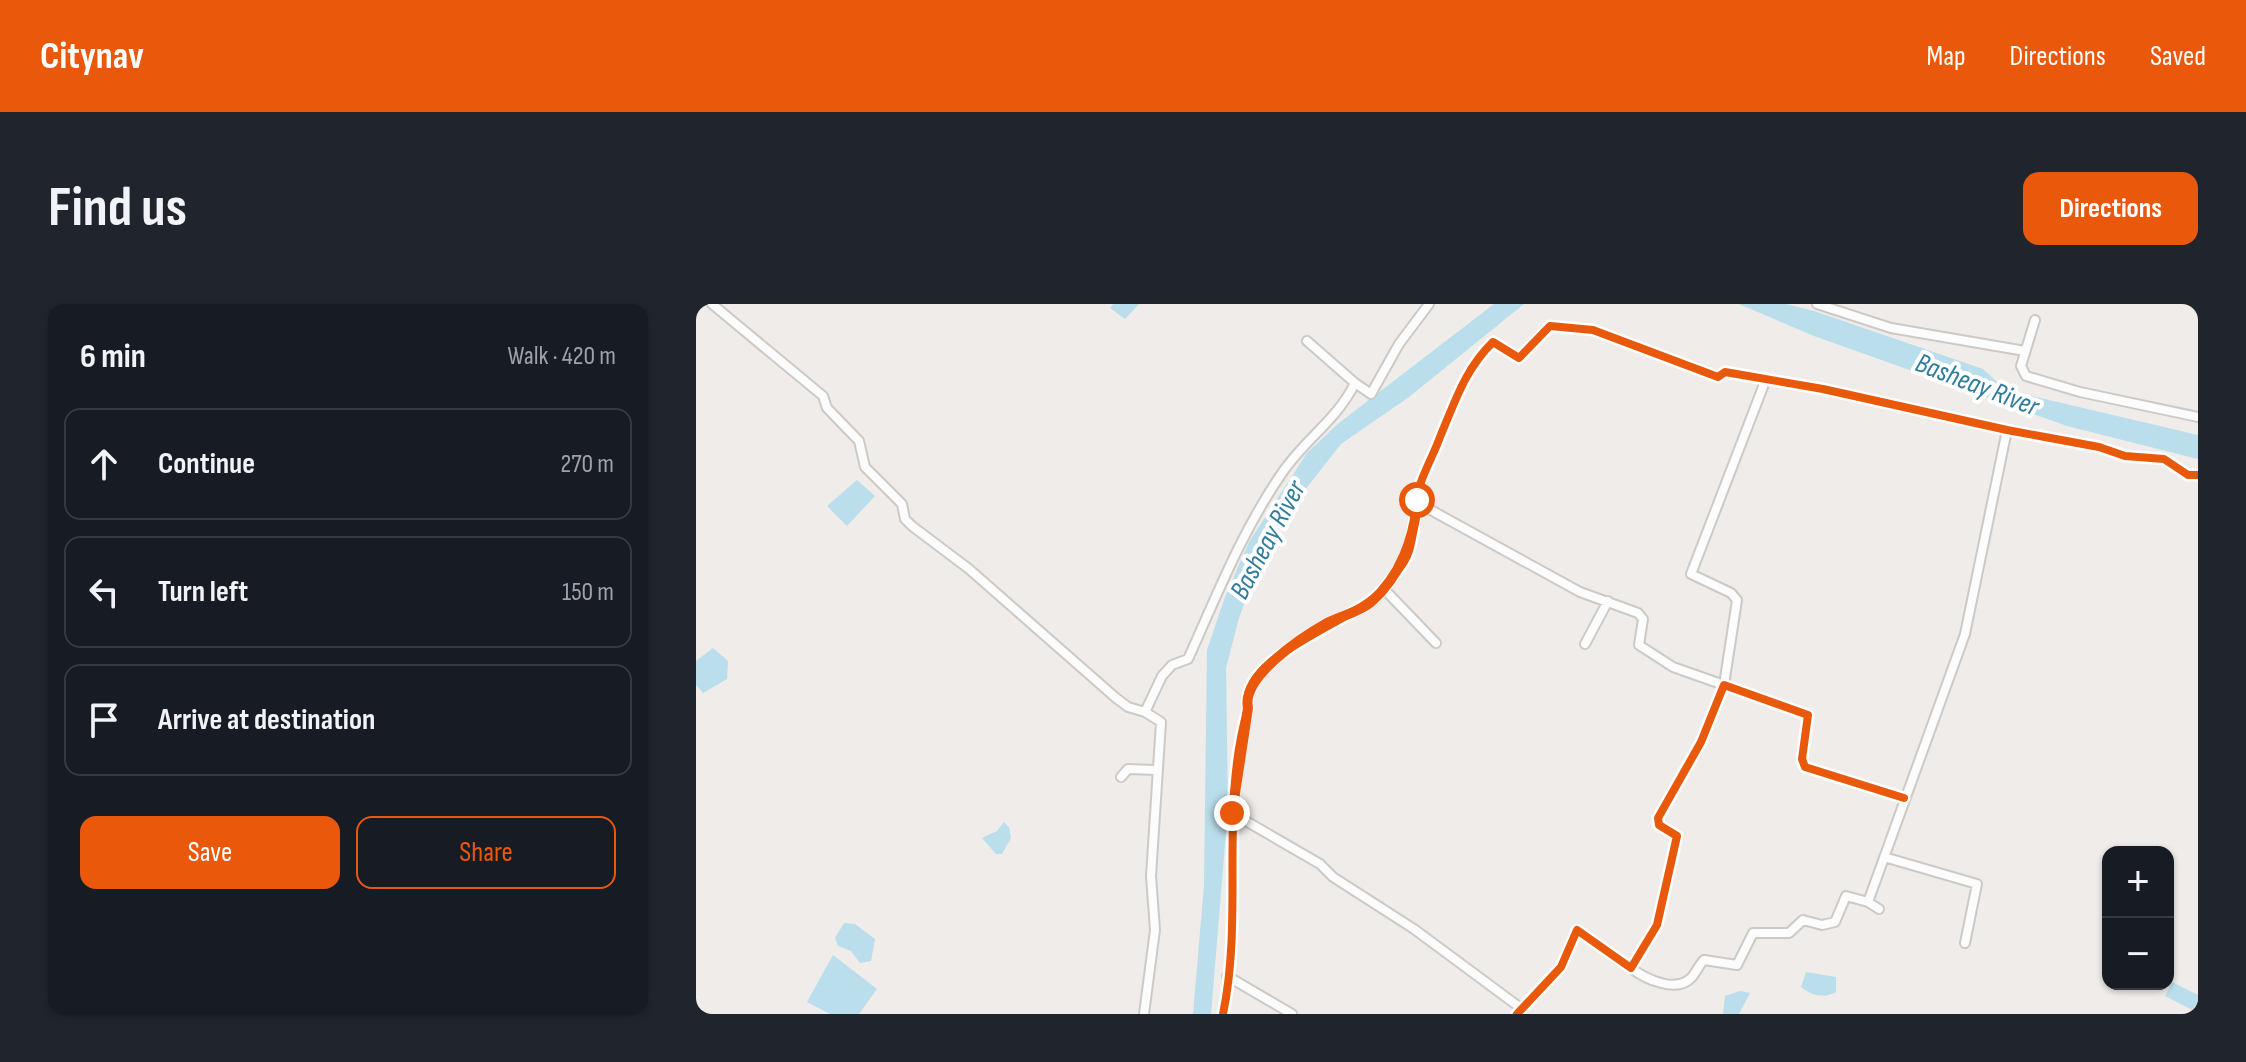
<!DOCTYPE html>
<html lang="en">
<head>
<meta charset="utf-8">
<style>
  :root { --surface:#171b24; --page:#20242c; --text:#f1f3f6; --muted:#9ea1a6; --line:#363941; --accent:#ea580c }
  body { margin:0; font-family:"Sofia Sans Condensed",sans-serif; background:var(--page); color:var(--text) }
  .controls { position:absolute; right:24px; bottom:24px; display:grid; overflow:hidden; border-radius:16px; box-shadow:0 2px 6px #0004 }
  .controls button { width:72px; height:72px; display:grid; place-items:center; padding:0; border:0; border-bottom:2px solid var(--line); background:var(--surface); color:var(--text); font:40px sans-serif }
  .stop { position:absolute; width:24px; height:24px; margin:-18px; border:6px solid #ea580c; border-radius:50%; background:#fff }
  .stop.end { background:#ea580c; border-color:#fff; box-shadow:0 2px 8px #0008 }
  .list { margin:0; padding:0; list-style:none }
  h2 { display:flex; justify-content:space-between; align-items:center; height:104px; margin:0; padding:0 32px; font-size:34px }
  h2 small { font-size:26px; font-weight:400; color:var(--muted) }
  .list li { display:grid; grid-template-columns:52px 1fr auto; gap:24px; align-items:center; box-sizing:border-box; height:112px; margin:0 16px 16px; padding:0 16px; border:2px solid var(--line); border-radius:16px }
  .list b { display:block; font-size:30px; white-space:nowrap }
  .list em { font-size:26px; font-style:normal; color:var(--muted) }
  .actions { display:flex; gap:16px; padding:24px 32px }
  .actions a { flex:1; padding:18px 0; border:2px solid var(--accent); border-radius:16px; text-align:center; font-size:28px; color:var(--accent) }
  .actions .main { background:var(--accent); color:#fff }
  .icon { flex:none; width:44px; height:44px; fill:none; stroke:currentColor; stroke-width:2; stroke-linecap:round; stroke-linejoin:round }
  .map { position:relative; flex:none; width:1502px; height:710px; overflow:hidden; border-radius:16px }
  header { display:flex; align-items:center; gap:48px; box-sizing:border-box; height:112px; padding:0 40px; background:var(--accent); color:#fff }
  header strong { font-size:38px }
  nav { display:flex; gap:44px; margin-inline-start:auto; font-size:28px }
  .intro { display:flex; align-items:center; justify-content:space-between; box-sizing:border-box; height:192px; padding:0 48px }
  h1 { margin:0; font-size:56px }
  .button { padding:20px 36px; border-radius:16px; background:var(--accent); color:#fff; font-size:28px; font-weight:700 }
  main { display:flex; gap:48px; padding:0 48px }
  aside { flex:1; background:var(--surface); border-radius:16px; box-shadow:0 2px 6px #0004 }
  .map>svg:first-child { display:block }
</style>
</head>
<body>
<header>
<strong>Citynav</strong>
<nav><a>Map</a><a>Directions</a><a>Saved</a></nav>
</header>
<div class="intro"><h1>Find us</h1><a class="button">Directions</a></div>
<main>
<aside>
<h2>6 min<small>Walk · 420 m</small></h2>
<ul class="list">
<li><svg class="icon" aria-label="ahead" viewBox="0 0 24 24"><path d="M12 20V5M6 11l6-6 6 6"/></svg><div><b>Continue</b></div><em>270 m</em></li>
<li><svg class="icon" aria-label="left" viewBox="0 0 24 24"><path d="M17 20v-9H6M10 6l-5 5 5 5"/></svg><div><b>Turn left</b></div><em>150 m</em></li>
<li><svg class="icon" aria-label="arrive" viewBox="0 0 24 24"><path d="M6 21V4h12l-3 4 3 4H6"/></svg><div><b>Arrive at destination</b></div></li>
</ul>
<div class="actions"><a class="main">Save</a><a>Share</a></div>
</aside>
<div class="map">
<svg width="1502" height="710" viewBox="0 0 1502 710">
  <rect width="100%" height="100%" fill="#efece9"/>
  <path fill="#badeec" d="M417 0H443L429 15 414 4Z
    M798 0H828L713 93 645 140 583 219 562 262 543 314 530 364 532 504 515 710H497L508 581 511 346 529 293 553 238 611 149 643 119Z
    M1043 0H1090L1118 7 1287 65 1310 86 1502 131V155L1371 122 1118 32Z
    M161 176 179 192 151 222 131 202Z
    M17 344 32 357 31 375 7 389 0 381V357Z
    M308 518 313 523 315 534 306 550H300L286 534 301 527Z
    M148 619 159 620 179 635 175 657 164 659 155 647 142 642 139 634Z
    M137 651 181 685 163 710H134L111 698Z
    M1110 668 1140 673V688C1128 695 1114 691 1105 683Z
    M1476 678 1502 691V709L1469 692Z
    M1044 687 1054 689 1043 710H1027L1029 692Z"/>
  <g fill="none" stroke-linecap="round" stroke-linejoin="round">
    <defs>
      <path id="minor" d="M16 0 127 92 131 104 163 137 169 163 206 200 209 215 216 222 273 265 420 394 432 403 449 408
        M1121 0 1195 24 1329 47
        M1339 16 1325 62 1330 72 1384 88 1502 113
        M659 79 675 90 703 40 733 0
        M722 199 884 288 942 309 947 315 943 341 977 363 1028 381 1041 296 1035 289 995 270 1070 75
        M687 284 740 339
        M889 340 912 297
        M425 473 432 465 460 466
        M536 509 624 560 637 573 718 625 826 705
        M1188 553 1281 580 1269 639
        M1183 605 1172 598 1269 330 1311 126
        M935 664C949 675 981 690 996 673 1001 667 1003 661 1008 656L1041 661 1057 629H1093L1107 616 1126 621 1139 618 1150 592 1172 598
        M531 672 596 710
        M448 710 459 626 455 572 465 418 449 408 466 372 476 361 492 355C521 291 546 227 586 169 609 135 641 116 659 79L611 37
        M527 710C548 610 523 503 552 404 541 351 661 318 687 285 694 276 704 265 709 256 719 240 718 203 723 184 728 167 738 150 744 133 759 98 769 65 797 38L823 54 854 22 897 26 1022 73 1029 68 1127 85 1311 126 1403 143 1429 152 1468 155 1492 171H1502
        M821 710 865 663 881 626 935 664 961 621 981 532 963 521 962 514 1005 438 1028 381 1112 411 1106 455 1109 463 1208 494"/>
    </defs>
    <use href="#minor" stroke="#cdcac6" stroke-width="12"/>
    <use href="#minor" stroke="#fdfcfc" stroke-width="8"/>
    <defs>
      <path id="cycleway" d="M527 710C548 610 523 503 552 404 541 351 661 318 687 285 694 276 704 265 709 256 719 240 718 203 723 184 728 167 738 150 744 133 759 98 769 65 797 38L823 54 854 22 897 26 1022 73 1029 68 1127 85 1311 126 1403 143 1429 152 1468 155 1492 171H1502
        M821 710 865 663 881 626 935 664 961 621 981 532 963 521 962 514 1005 438 1028 381 1112 411 1106 455 1109 463 1208 494"/>
    </defs>
    <use href="#cycleway" stroke="#fff" stroke-width="13"/>
    <use href="#cycleway" stroke="#e8590c" stroke-width="8"/>
  </g>
  <g fill="none" stroke-linecap="round" stroke-linejoin="round">
    <path stroke="#ea580c" stroke-width="10" d="M536 509 552 404C545 373 606 333 631 319 647 311 661 309 675 298 704 273 719 233 721 196"/>
  </g>
  <g text-anchor="middle" dominant-baseline="central" stroke-width="8" stroke-linejoin="round" paint-order="stroke">
    <g font-size="28" font-style="italic" fill="#2f7c9d" stroke="#fff">
      <text transform="translate(1281 81) rotate(21)">Basheay River</text>
      <text transform="translate(572 236) rotate(-62)">Basheay River</text>
    </g>
  </g>
</svg>
<div class="controls">
<button>+</button>
<button>−</button>
</div>
<div class="stop" style="left:721px;top:196px"></div>
<div class="stop end" style="left:536px;top:509px"></div>
</div>
</main>
</body>
</html>
